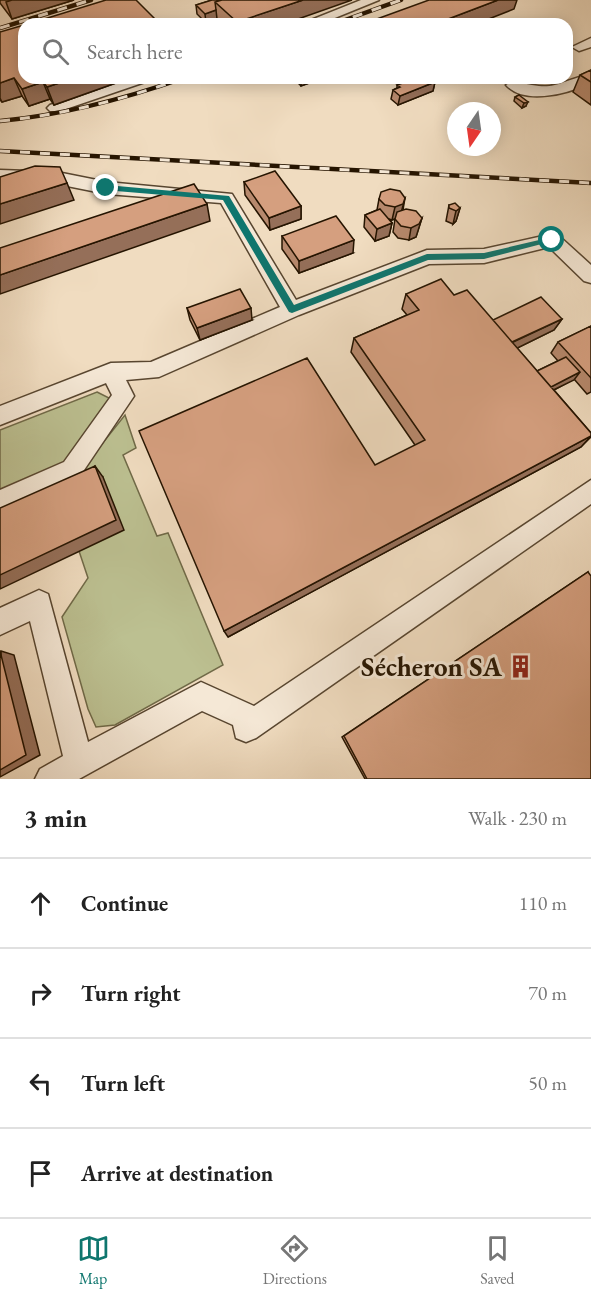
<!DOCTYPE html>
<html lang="en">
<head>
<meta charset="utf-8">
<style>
  :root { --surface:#fff; --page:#f2f2f2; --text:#222; --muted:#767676; --line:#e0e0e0; --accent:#0f766e }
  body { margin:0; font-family:"EB Garamond",serif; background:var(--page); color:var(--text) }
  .compass { position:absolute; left:447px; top:102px; width:54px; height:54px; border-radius:50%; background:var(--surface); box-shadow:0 3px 15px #0003; rotate:193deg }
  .stop { position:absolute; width:18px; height:18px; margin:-14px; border:4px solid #0f766e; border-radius:50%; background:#fff }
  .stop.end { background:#0f766e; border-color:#fff; box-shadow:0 2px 6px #0008 }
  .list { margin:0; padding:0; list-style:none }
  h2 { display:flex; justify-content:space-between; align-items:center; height:78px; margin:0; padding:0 24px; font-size:26px }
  h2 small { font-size:20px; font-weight:400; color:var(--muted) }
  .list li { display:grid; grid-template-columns:39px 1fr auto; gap:18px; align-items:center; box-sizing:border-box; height:90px; padding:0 24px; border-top:2px solid var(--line) }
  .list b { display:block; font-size:22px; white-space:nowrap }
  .list em { font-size:20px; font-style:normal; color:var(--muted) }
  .icon { flex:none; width:33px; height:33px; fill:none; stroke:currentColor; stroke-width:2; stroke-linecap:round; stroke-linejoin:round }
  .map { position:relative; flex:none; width:591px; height:779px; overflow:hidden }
  .search { position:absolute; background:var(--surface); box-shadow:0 3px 15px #0003; left:18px; right:18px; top:18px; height:66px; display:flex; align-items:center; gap:15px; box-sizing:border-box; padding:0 21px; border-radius:18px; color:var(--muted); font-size:22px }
  .sheet { height:438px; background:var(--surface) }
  nav { display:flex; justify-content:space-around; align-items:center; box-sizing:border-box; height:84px; border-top:2px solid var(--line); background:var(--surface); font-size:16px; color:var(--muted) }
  nav a { display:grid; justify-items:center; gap:3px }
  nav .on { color:var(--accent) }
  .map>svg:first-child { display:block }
</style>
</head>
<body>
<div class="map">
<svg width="591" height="779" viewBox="0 0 591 779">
  <rect width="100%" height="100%" fill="#f0dcc0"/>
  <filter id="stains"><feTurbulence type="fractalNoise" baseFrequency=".00333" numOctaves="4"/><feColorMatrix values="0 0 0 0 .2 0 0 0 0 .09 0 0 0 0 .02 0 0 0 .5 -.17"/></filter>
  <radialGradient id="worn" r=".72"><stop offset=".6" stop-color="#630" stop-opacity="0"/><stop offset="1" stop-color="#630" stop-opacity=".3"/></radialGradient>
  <path fill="#bcc091" stroke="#706a48" stroke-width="1.5" d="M97 392 113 400 64 468 0 494V430Z
    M125 415 136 448 123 455 157 536 168 533 223 665 115 725 96 727 88 709 62 617 88 578 79 551 103 477 0 524V509L78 474Z"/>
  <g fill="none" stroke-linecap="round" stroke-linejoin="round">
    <defs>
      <path id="minor" d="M361 0H379L320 24H301Z
        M591 38V47L579 51 572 47Z
        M591 74V83C569 93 525 106 506 85L513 81C558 92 550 84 591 74Z
        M129 78H150L148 81 60 111H50L47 108 50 105Z
        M0 170 57 172 107 182 232 194 296 300 427 250 484 249 552 234 558 235 591 265V283L584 281 549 247 484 263 429 264 299 315 159 377 126 380 134 396 80 476 0 512V490L64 462 112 395 106 383 0 425V406L111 363 151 362 280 307 221 203 107 194 57 184 0 182Z
        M591 480V504L256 738 246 742 236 738 233 725 202 711 79 779H35L40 769 63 756 30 621 0 635V608L39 590 48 594 88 742 201 682 254 706Z"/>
    </defs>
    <use href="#minor" stroke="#584630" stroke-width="3"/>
    <use href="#minor" fill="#f5e8d6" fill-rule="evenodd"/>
    <defs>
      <path id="rail" d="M334 24 401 0
        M0 28 91 0
        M0 121C64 115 124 99 184 78
        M0 151 591 183"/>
    </defs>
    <use href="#rail" stroke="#251400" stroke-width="4.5"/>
    <use href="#rail" stroke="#f5e8d6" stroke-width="3" stroke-dasharray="10" stroke-linecap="butt"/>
  </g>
  <path fill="#b7896d" stroke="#251400" stroke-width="1.5" d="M0 0H74L12 19 0 3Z
    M212 0 284 24H208L218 21 217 19 206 23 197 14 196 5Z
    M0 32 130 78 54 105 50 99 29 106 22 96 2 102 0 100Z
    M591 70V105L573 92 580 75Z
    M293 78H318V80L301 86Z
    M435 82 433 91 398 105 391 99 393 90 397 88V85Z
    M519 95 526 106 522 108 514 101 515 97Z
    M244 182 301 206V219L270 230 245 195Z
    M405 198 403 210 422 218 416 237 409 240 398 238 393 232 395 219 392 220 389 219 392 223 389 236 375 241 364 227 365 215 377 210 379 199Z
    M449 205 460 208 456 221 453 224 446 221Z
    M282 236 353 253 299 273 282 249Z
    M406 294 454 295 493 320 562 319 554 330 517 348 537 371 558 361 551 353 558 342 591 326V392L587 394 574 379 554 390 591 433V437L581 447 228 637 415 445 351 352 354 338 407 315 402 309Z
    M187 308 252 320 200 340 190 320Z
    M588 572 591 779H365L342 737Z"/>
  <path fill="#956f59" stroke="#251400" stroke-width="1.5" d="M12 0H74L12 19 6 2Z
    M303 0H352L284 24H237V22Z
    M498 0H517L514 9 476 24H435Z
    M216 10 217 19 206 23 205 14Z
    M14 78 22 96 2 102 0 98V83Z
    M74 78H130L54 105 47 87Z
    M301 78H318V80L301 86Z
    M43 82 50 99 29 106 22 89Z
    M435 82 433 91 398 105 400 96Z
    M528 102 526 106 522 108 524 103Z
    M67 183 74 200 0 224V204Z
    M405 198 400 217 392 220 395 207Z
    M207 204 210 221 0 294V275Z
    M301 206V219L270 230 269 218Z
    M460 208 456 221 453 224 456 211Z
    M422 218 416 237 409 240 411 228Z
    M392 223 389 236 375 241 377 229Z
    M354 240 353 253 299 273V261Z
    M251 308 252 320 200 340 197 328Z
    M562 319 554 330 503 355 509 344Z
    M580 372 574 380 539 397 544 390Z
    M591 436 581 447 228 637 224 631Z
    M95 466 103 477 124 530 0 589V575Z
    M1 651 14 655 40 755 0 777Z"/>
  <path fill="#d59f7f" stroke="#251400" stroke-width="1.5" d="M106 0H136L160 24H28Z
    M212 0H222L215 2 216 10 205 14 196 5Z
    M222 0H303L237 22 215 2Z
    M429 0H498L435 24H363Z
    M225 19 231 24H208Z
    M24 25V78H74L47 87 43 82 22 89 14 78 0 83V32Z
    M591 70V82L580 75Z
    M417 78H430L435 82 400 96 393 90 400 87 397 85Z
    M519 95 528 102 524 103 515 97Z
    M35 166 60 167 67 183 0 204V177Z
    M275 171 301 206 269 218 244 182Z
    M194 184 207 204 0 275V248Z
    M390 189 400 191 405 198 403 204 395 207 385 205 379 199 381 192Z
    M455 203 460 208 456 211 449 208V205Z
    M380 209 392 223 377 229 365 215Z
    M406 209 416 211 422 218 419 224 411 228 401 226 395 219 397 212Z
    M336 216 354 240 299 261 282 236Z
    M441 279 454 295 467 290 591 433V436L224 631 139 431 307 358 375 465 425 440 354 338 419 310 406 294Z
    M240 289 251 308 197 328 187 308Z
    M541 297 562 319 512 342 493 320Z
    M591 326V378L558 342Z
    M566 357 580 372 551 387 537 371Z
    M95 466 116 520 0 575V508Z
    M588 572 591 576V779H367L344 736Z
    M0 651 26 755 0 770Z"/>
  <path fill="#0f766e" d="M106 185 229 196 294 305 427 254 484 253 552 237 557 240 484 259 428 260 292 313 289 312 223 200 104 190Z"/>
  <defs>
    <symbol id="building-bare" viewBox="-9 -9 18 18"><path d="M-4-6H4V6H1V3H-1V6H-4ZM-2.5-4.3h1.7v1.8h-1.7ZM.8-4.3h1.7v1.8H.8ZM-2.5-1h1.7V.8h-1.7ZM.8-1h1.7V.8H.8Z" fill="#8f2418" stroke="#f5e8d6" stroke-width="2.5" paint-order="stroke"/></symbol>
  </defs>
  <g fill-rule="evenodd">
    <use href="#building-bare" x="504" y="650" width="33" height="33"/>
  </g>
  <g text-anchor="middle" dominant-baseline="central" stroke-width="6" stroke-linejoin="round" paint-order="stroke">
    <g font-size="27" font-weight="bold" fill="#251400" stroke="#f5e8d6" text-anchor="end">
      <text x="502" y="666">Sécheron SA</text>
    </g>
  </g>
  <rect width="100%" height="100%" filter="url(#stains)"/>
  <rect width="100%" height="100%" fill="url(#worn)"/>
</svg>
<svg class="compass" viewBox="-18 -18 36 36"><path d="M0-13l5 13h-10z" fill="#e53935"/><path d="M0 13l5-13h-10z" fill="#767676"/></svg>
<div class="stop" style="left:552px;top:240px"></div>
<div class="stop end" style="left:106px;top:188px"></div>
<div class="search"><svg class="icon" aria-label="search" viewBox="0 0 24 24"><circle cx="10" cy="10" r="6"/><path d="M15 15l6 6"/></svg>Search here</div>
</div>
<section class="sheet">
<h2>3 min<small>Walk · 230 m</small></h2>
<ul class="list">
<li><svg class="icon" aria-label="ahead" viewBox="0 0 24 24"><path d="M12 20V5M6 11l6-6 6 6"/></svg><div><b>Continue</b></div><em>110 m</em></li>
<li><svg class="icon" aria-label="right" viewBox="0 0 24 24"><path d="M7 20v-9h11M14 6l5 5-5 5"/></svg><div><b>Turn right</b></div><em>70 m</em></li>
<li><svg class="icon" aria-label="left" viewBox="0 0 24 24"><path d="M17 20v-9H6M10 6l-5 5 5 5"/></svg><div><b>Turn left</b></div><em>50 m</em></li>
<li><svg class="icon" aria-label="arrive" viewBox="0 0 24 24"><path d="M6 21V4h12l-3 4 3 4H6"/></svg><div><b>Arrive at destination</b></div></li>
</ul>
</section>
<nav>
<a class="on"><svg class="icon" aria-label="map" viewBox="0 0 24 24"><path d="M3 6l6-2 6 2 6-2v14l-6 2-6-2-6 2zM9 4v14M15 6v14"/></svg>Map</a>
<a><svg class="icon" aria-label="directions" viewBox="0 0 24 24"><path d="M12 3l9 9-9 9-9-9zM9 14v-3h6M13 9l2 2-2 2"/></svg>Directions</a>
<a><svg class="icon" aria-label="saved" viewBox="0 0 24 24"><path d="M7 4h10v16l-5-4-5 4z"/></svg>Saved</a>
</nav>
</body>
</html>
